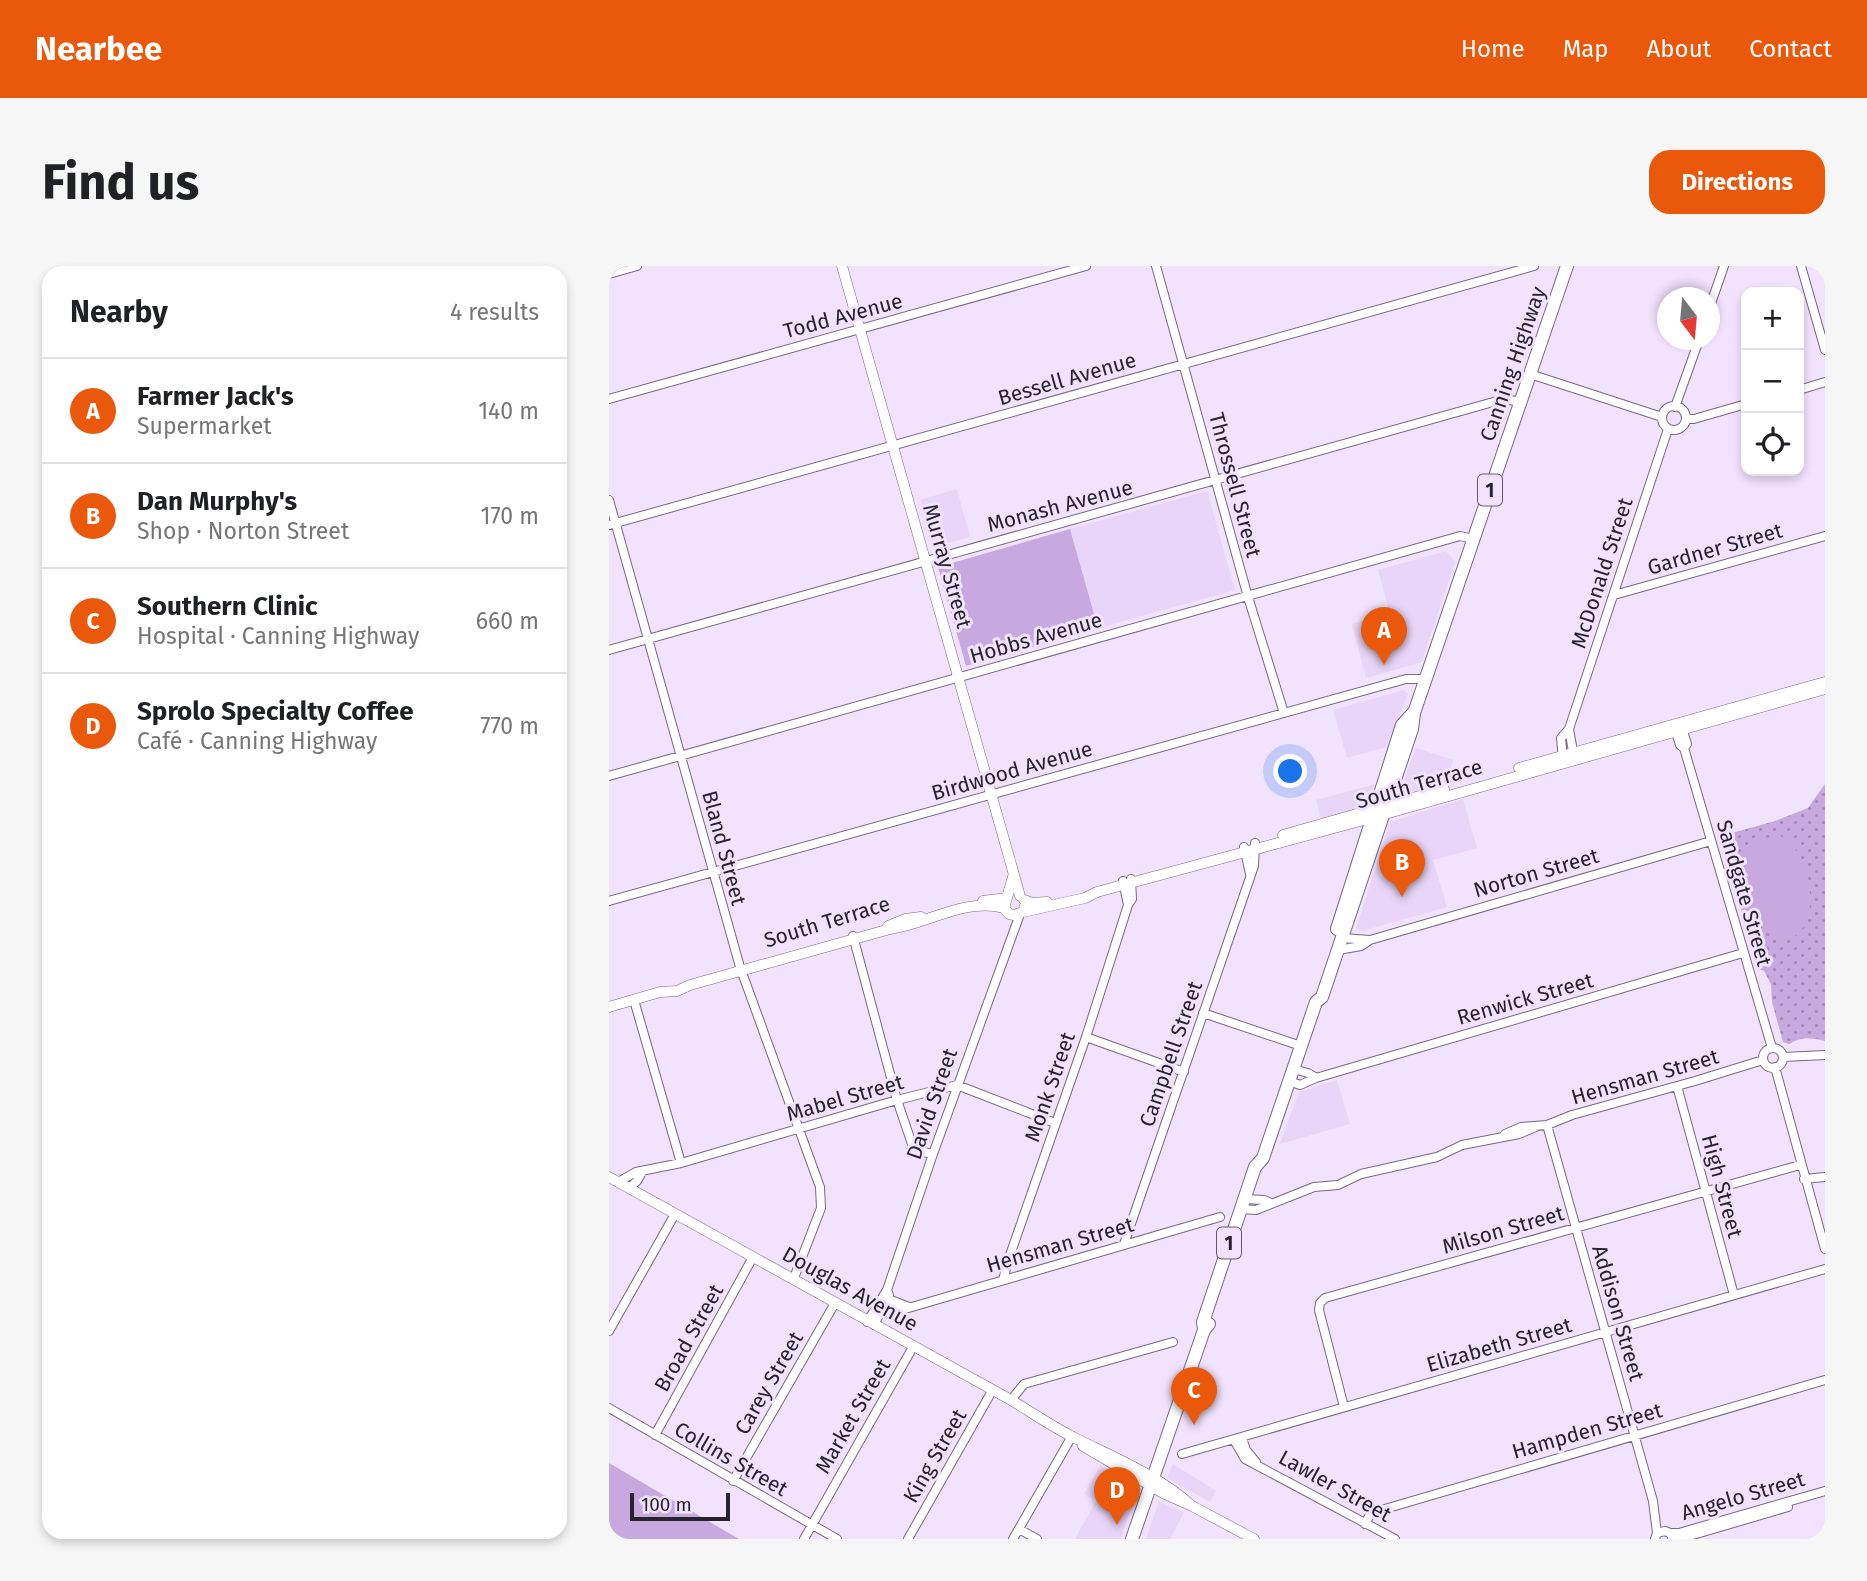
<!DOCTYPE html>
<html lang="en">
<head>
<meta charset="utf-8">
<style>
  :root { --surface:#fff; --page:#f6f6f6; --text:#202124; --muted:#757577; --line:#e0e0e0; --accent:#ea580c }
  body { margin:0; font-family:"Fira Sans",sans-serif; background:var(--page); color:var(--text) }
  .controls { position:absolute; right:21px; top:21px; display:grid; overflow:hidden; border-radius:14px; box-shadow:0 4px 10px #0003 }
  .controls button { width:63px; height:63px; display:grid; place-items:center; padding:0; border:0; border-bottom:2px solid var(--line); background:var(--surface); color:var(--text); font:35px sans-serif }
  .compass { position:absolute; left:1048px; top:21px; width:63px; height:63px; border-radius:50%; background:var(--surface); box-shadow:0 4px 10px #0003; rotate:164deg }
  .scale { position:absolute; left:21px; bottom:18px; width:100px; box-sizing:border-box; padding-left:7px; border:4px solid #27222c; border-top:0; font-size:19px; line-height:24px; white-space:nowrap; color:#27222c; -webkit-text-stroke:5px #f1e2fe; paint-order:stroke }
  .you { position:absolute; left:682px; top:506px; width:24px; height:24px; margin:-18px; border:5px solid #fff; border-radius:50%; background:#1a73e8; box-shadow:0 0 0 10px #1a73e833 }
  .badge { display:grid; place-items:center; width:46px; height:46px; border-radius:50%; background:var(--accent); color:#fff; font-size:23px; font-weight:700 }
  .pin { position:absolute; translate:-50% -58px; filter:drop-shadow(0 2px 4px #0008) }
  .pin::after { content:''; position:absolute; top:37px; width:24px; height:21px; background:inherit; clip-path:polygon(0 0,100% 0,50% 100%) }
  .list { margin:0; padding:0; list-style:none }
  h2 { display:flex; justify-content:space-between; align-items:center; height:91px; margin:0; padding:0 28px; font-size:30px }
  h2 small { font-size:23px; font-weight:400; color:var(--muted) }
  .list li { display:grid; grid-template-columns:46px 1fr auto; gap:21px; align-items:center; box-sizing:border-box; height:105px; padding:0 28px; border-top:2px solid var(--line) }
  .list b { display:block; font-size:26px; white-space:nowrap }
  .list p { margin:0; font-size:23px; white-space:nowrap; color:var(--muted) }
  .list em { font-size:23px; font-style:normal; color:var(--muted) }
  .icon { flex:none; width:38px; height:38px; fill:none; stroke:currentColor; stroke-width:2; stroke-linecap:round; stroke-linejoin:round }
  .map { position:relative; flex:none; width:1216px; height:1273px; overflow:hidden; border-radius:21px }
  header { display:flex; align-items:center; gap:42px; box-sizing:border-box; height:98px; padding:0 35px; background:var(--accent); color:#fff }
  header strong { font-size:33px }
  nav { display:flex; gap:38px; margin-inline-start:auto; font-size:24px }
  .intro { display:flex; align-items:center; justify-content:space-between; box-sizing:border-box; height:168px; padding:0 42px }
  h1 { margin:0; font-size:49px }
  .button { padding:18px 32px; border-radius:21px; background:var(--accent); color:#fff; font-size:24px; font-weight:700 }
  main { display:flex; gap:42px; padding:0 42px }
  aside { flex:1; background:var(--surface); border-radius:21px; box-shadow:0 4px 10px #0003 }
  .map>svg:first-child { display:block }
</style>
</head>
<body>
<header>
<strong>Nearbee</strong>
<nav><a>Home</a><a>Map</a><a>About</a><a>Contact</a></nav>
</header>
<div class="intro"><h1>Find us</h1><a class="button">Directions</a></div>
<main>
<aside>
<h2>Nearby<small>4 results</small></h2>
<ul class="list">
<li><span class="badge">A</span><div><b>Farmer Jack's</b><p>Supermarket</p></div><em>140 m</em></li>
<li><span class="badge">B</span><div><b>Dan Murphy's</b><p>Shop · Norton Street</p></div><em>170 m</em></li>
<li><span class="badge">C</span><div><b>Southern Clinic</b><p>Hospital · Canning Highway</p></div><em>660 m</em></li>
<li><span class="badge">D</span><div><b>Sprolo Specialty Coffee</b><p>Café · Canning Highway</p></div><em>770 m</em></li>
</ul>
</aside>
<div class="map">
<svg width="1216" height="1273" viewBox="0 0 1216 1273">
  <defs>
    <pattern id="park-dots" width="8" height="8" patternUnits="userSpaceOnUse" patternTransform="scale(1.75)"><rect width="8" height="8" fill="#c7a9e0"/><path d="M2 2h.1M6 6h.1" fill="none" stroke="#a289b6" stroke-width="1.8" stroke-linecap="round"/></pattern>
  </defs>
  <rect width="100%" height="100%" fill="#f1e2fe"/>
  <path fill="#e8d5f8" d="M348 223 361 271 331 279 324 277 311 234Z
    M598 225 626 324 489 362 461 263Z
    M837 285 846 296 813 395 810 397 757 412 743 358 781 347 769 304Z
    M795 424 799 428 777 481 738 492 724 444Z
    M807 482 844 494 838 516 799 527 792 522Z
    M767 518 760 536 757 539 712 552 707 534Z
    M854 533 868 582 824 594 838 641 753 665 747 662 781 556Z
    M728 814 741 858 671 878 690 826Z
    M564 1198 607 1225 601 1236 558 1212Z
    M491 1200 525 1219 528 1225 512 1273H466L487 1235 475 1228Z
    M550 1235 575 1247 561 1273H537Z"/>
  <path fill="url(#park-dots)" d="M1216 518V775C1201 772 1195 770 1180 778L1174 776 1163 736 1162 718 1155 705 1148 702 1112 570 1166 555 1199 542Z"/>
  <path fill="#c7a9e0" d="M461 263 489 362 357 400 329 301Z
    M1169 569C1204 580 1216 668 1177 673 1145 676 1123 602 1140 581 1146 573 1159 572 1169 569Z
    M0 1197 130 1273H0Z"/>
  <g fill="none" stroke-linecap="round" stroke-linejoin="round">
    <defs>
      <path id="minor" d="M547 0 639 331 675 447
        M1192 0 1216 84
        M0 8 28 0
        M1100 43 1115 0
        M921 108 1053 151
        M1190 124 1216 116
        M0 133 477 0
        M1053 152a12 12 0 1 1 24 0a12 12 0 1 1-24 0Z
        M1066 141 1090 74
        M1077 153H1085L1137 138
        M0 234 131 701 211 921 212 942 185 1012
        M0 259 925 0
        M1005 329 1216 270
        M0 384 895 133 912 136
        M1072 459 1078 478 1075 482 1163 782
        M1065 460 1071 479 1075 482
        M960 463 965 491
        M954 494 952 472 960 463 1059 163
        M0 510 851 270 864 273
        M635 581 641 608
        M514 615 519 639
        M0 635 797 413H816
        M244 670 288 834 305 884 324 888
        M733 672 761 674
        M729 684 752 680 761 674 1102 575
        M25 734 72 897
        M594 747 692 780
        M477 771 575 806
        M1154 792a10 10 0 1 1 20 0a10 10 0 1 1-20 0Z
        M1174 791 1216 789
        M1166 801 1216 983
        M684 803 699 807 707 812
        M680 815 691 819 707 812 1134 687
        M1068 820 1125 1029
        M938 859 1044 1235 1048 1267
        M896 868 912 861 938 859 963 849 1086 815 1154 794
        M1195 913 1216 911
        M9 916 27 906 72 897 288 834 348 819 446 857
        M20 922 28 915 33 906
        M635 933 655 934 662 937
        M632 943 647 944 705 921 729 919 752 908 828 891 853 879 910 868 927 861
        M515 978 645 600 646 577
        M394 1014 400 992 477 771 519 639 523 633 522 613
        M274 1031 300 1041
        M271 1037 286 1043H296L611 951
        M258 1056 278 1024 324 888 411 648
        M265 1059 280 1029 278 1024
        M0 1065 66 948
        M402 1134 415 1118 564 1076
        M735 1141 710 1044 711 1037 716 1032 1191 899
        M0 1142 228 1273
        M46 1169 144 991
        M633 1172 637 1184 647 1196
        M625 1174 636 1193 786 1273
        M573 1188 1216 1003
        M124 1215 226 1037
        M756 1258 762 1247 1216 1114
        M410 1263 428 1273
        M1061 1267H1070L1216 1225
        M195 1273 304 1081
        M299 1273 383 1125
        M404 1273 463 1170
        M1046 1273 1048 1267 1056 1265 1061 1267 1064 1273
        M1070 1273 1179 1241"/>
      <path id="major" d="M233 0 411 630
        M910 502 1216 416
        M674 569 835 523
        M404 611 395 642 400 648 405 649 414 646 416 640
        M415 634 423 637 438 636
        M374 635 398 632
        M414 646 476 632 488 626 762 552 1216 423
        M279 660 296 653 312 651
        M0 741 51 726 68 725 81 719 281 663C318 658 357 631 395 642
        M0 911 402 1134C422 1146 441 1159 462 1170 503 1191 549 1209 583 1240
        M474 1180 554 1227 583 1240 645 1273"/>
      <path id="highway" d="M728 663 793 459 804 447
        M595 1064 594 1056 646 901 654 892 707 736 713 731 803 463 805 447 958 0
        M523 1273 595 1064 600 1058"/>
    </defs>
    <use href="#minor" stroke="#776982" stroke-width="10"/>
    <use href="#major" stroke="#776982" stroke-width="11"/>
    <use href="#highway" stroke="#776982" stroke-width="14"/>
    <use href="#minor" stroke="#fff" stroke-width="8"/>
    <use href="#major" stroke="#fff" stroke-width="10"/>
    <use href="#highway" stroke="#fff" stroke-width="12"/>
  </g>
  <g text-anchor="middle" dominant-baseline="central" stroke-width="6" stroke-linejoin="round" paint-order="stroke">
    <g fill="#f1e2fe" stroke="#645c6b" stroke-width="2">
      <rect x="869" y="208.5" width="24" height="31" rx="5"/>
      <rect x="608" y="961.5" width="24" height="31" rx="5"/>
    </g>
    <g font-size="19" font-weight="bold" fill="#27222c">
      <text x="881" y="224">1</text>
      <text x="620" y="977">1</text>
    </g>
    <g font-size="21" fill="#27222c" stroke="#f1e2fe">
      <text transform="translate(234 50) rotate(-15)">Todd Avenue</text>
      <text transform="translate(904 98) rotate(-71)">Canning Highway</text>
      <text transform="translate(458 113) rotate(-16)">Bessell Avenue</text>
      <text transform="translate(626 219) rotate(75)">Throssell Street</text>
      <text transform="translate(451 240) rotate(-15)">Monash Avenue</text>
      <text transform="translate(1106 283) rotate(-16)">Gardner Street</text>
      <text transform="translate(338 300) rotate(74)">Murray Street</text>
      <text transform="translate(993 307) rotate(-72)">McDonald Street</text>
      <text transform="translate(427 372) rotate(-16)">Hobbs Avenue</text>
      <text transform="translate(403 505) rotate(-16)">Birdwood Avenue</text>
      <text transform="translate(810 518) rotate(-16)">South Terrace</text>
      <text transform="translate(115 582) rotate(75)">Bland Street</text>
      <text transform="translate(927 607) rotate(-16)">Norton Street</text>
      <text transform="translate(1135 627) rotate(74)">Sandgate Street</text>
      <text transform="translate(218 656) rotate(-17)">South Terrace</text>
      <text transform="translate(916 733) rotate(-16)">Renwick Street</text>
      <text transform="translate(562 788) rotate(-71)">Campbell Street</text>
      <text transform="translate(1036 811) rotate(-16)">Hensman Street</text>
      <text transform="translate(441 821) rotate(-71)">Monk Street</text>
      <text transform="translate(236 832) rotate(-16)">Mabel Street</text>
      <text transform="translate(323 838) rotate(-71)">David Street</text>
      <text transform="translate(1113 920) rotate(75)">High Street</text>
      <text transform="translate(894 964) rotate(-16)">Milson Street</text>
      <text transform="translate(451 979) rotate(-16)">Hensman Street</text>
      <text transform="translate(241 1023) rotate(29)">Douglas Avenue</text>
      <text transform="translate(1009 1047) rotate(74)">Addison Street</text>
      <text transform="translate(80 1072) rotate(-61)">Broad Street</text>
      <text transform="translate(890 1079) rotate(-16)">Elizabeth Street</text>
      <text transform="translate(160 1117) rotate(-60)">Carey Street</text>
      <text transform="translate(244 1150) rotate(-60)">Market Street</text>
      <text transform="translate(978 1165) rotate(-16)">Hampden Street</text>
      <text transform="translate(326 1190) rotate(-60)">King Street</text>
      <text transform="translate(122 1193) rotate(30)">Collins Street</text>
      <text transform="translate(726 1220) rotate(29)">Lawler Street</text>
      <text transform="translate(1134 1230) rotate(-16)">Angelo Street</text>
    </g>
  </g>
</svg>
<div class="controls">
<button>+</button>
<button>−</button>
<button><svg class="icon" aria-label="locate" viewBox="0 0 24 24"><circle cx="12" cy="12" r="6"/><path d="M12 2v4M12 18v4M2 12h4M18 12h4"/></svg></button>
</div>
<svg class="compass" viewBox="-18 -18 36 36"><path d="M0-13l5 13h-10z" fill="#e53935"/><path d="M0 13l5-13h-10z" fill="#757577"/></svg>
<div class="scale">100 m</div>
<div class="you"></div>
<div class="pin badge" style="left:775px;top:399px">A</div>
<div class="pin badge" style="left:793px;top:631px">B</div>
<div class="pin badge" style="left:585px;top:1159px">C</div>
<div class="pin badge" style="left:508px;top:1259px">D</div>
</div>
</main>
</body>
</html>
